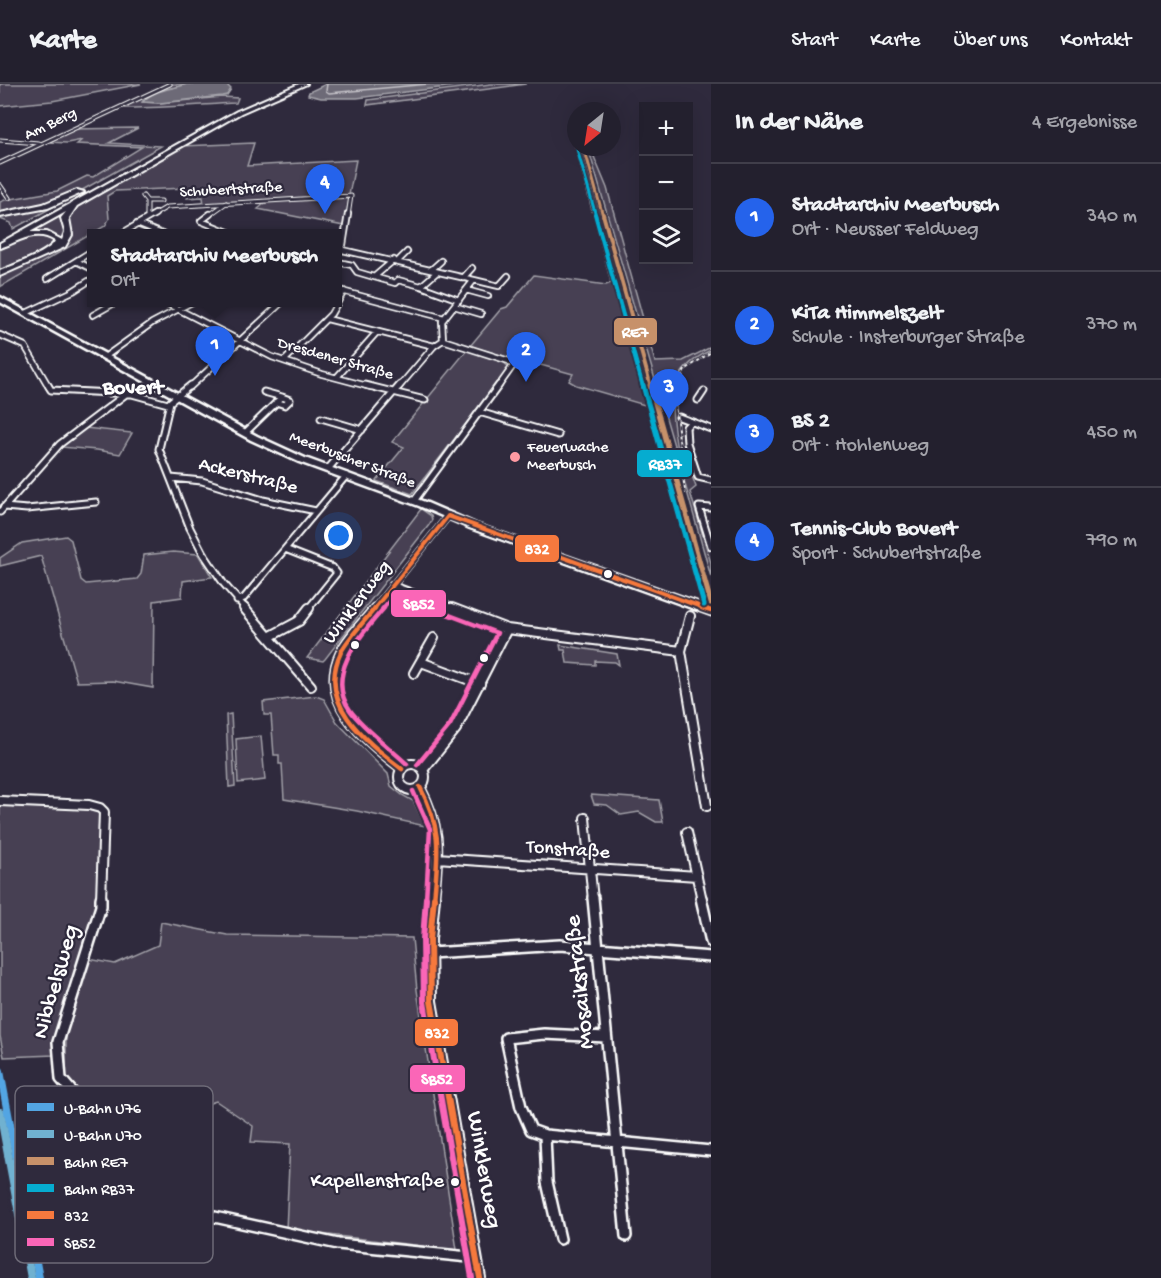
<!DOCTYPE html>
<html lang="de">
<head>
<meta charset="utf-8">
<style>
  :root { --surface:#23202e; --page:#2f2d3a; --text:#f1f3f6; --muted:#a3a3aa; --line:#403e4a; --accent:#2563eb }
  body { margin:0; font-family:"Gochi Hand",sans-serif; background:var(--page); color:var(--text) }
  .controls { position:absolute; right:18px; top:18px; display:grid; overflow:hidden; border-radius:0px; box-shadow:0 6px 24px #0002 }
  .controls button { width:54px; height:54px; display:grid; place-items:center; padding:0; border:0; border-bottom:2px solid var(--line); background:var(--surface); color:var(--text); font:30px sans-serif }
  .compass { position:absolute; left:567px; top:18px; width:54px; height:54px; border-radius:50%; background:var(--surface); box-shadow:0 6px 24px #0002; rotate:210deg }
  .you { position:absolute; left:339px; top:452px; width:21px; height:21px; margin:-15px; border:4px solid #fff; border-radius:50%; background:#1a73e8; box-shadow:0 0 0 9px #1a73e833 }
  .badge { display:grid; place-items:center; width:39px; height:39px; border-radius:50%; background:var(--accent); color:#fff; font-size:20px; font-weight:700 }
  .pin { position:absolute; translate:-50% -50px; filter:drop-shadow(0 2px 3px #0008) }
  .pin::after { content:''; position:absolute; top:32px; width:21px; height:18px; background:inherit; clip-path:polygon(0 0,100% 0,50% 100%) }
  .popup { position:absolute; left:87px; top:145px; width:255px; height:78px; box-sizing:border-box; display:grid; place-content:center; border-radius:0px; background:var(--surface); filter:drop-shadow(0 2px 4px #0005); font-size:20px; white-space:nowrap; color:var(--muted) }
  .popup b { font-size:22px; color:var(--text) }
  .popup::after { content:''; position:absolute; left:50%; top:100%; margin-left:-12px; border:12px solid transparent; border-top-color:var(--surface) }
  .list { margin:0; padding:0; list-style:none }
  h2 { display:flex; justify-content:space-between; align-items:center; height:78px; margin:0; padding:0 24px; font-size:26px }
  h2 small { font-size:20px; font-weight:400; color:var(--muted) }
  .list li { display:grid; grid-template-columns:39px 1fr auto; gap:18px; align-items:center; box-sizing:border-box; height:108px; padding:0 24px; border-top:2px solid var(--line) }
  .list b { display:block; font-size:22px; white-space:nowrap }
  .list p { margin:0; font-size:20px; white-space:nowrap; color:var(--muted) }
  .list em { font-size:20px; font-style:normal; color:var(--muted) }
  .icon { flex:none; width:33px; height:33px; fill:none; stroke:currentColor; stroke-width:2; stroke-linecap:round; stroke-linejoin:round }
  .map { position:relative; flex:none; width:711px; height:1194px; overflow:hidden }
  header { display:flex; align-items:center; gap:36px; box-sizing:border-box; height:84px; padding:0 30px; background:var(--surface); border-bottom:2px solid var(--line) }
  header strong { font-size:28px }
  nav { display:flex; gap:33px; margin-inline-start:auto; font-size:21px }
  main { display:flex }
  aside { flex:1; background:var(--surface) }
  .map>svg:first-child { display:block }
</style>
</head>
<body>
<header>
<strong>Karte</strong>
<nav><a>Start</a><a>Karte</a><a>Über uns</a><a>Kontakt</a></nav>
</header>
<main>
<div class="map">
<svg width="711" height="1194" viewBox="0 0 711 1194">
  <rect width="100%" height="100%" fill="#2f2a3d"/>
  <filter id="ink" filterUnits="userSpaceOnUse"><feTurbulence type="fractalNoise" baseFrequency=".0167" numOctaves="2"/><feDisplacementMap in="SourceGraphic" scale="12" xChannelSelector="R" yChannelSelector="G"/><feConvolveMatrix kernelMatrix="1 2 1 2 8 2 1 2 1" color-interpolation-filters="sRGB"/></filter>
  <g filter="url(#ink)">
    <path fill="#464152" stroke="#a2a0a8" stroke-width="1.5" d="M0 0H141L52 17 0 22Z
      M172 0H187C173 4 150 7 142 18L160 19 222 13 238 14 236 19C196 21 157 25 117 24Z
      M491 0H526L367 21 368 16Z
      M138 44 109 59 161 62 77 109 55 118 0 130V118L5 116 57 107 87 92 93 93 142 63 77 60 82 56 67 59 47 58 72 45Z
      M571 46H576V63H582L656 328 648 330 645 321 576 301 569 297 573 290 530 278 524 284 519 282 518 276 470 262 501 225 507 223 534 191 606 201 611 199Z
      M254 59 247 82 356 76 349 111 337 114 349 115 344 142 258 125 265 119 204 120 203 113 187 114 186 104 115 107 107 112 109 135 105 142 0 203V192L70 158 73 149 68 133 74 125 182 62Z
      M588 63H590L607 104 655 278 683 277 711 263V266C664 288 670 321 677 366L675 365Z
      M62 118 13 145 11 139 0 135V132Z
      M66 128 67 155 60 157C53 146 38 150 26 151Z
      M35 151 52 153 56 158 48 165 0 186V166L24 154Z
      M467 266 501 275 509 284 412 410 376 397 404 363 392 358Z
      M85 344 132 349 120 370 97 366 60 363Z
      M685 389 689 393 691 389 696 403 690 408 711 479V493L683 393Z
      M421 425 431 432 432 436 429 441 325 575 323 577 307 574Z
      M66 452 71 456 81 496 86 500 137 495 141 490 144 471 173 468 198 470 212 493 183 497 182 513 154 517 153 604 113 597 77 598 41 472 0 482V474L22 459Z
      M560 561 617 570 619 581 615 578 595 577V581L567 579 565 566H561Z
      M316 612 324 615 337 638 388 690 391 702 402 711 413 717 425 742 357 727 284 715 282 680H279V671H274L271 631H264L263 618Z
      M231 630 235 702 229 703 226 631Z
      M261 652 265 696 238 699 236 655Z
      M591 711 659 716 663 738H656L639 728 621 731 607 721 594 720Z
      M0 720 89 724 102 730 95 831 55 956 54 971 4 973 0 952Z
      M161 838 227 851 412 854 417 906 457 1166 286 1146 290 1060 251 1058 253 1042 216 1017 186 1027 94 1024 66 992V944L89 875 115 880 158 861Z"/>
    <path fill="#6d6a77" stroke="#a7a6ad" stroke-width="1.5" d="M187 0H226L231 5 227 11 222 12 160 19 143 18C151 6 174 5 187 0Z
      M326 0H471L357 14H321L308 11 309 8Z"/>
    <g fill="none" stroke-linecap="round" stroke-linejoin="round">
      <path stroke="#c5c3c9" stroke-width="1.5" d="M327 0 326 7 329 9 429 0"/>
      <defs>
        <path id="street-far4" d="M0 56 39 59
          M0 79 170 0
          M0 101 9 114
          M143 112 147 117V132
          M147 117H161
          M152 132 167 123 351 112
          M208 132 226 119
          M348 132 351 112"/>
        <path id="street-far3" d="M210 130 201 137 233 150
          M137 140 162 150
          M121 150 155 130
          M338 165 474 196 442 237 443 256 434 262 399 303
          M338 167 343 161 348 130
          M76 177 92 185
          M398 177 407 168
          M338 178 352 181 357 188 374 193 394 176
          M431 186 441 177
          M374 193 395 199 398 196 421 202 437 188
          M463 194 472 184
          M47 195 92 167
          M474 196 499 202 508 192
          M421 202 459 216
          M338 206 444 234
          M466 206 488 212
          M164 218 272 273 322 290 371 303
          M454 222 481 230
          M26 229 73 207 92 195
          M93 231 116 218
          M327 235 434 262
          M0 251 25 262 49 303
          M443 256 509 277 513 282 498 303
          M106 272 152 239 192 218
          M284 277 331 230 344 207
          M337 293 377 248
          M190 303 282 218"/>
        <path id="street-far2" d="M48 301 51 306 132 310 168 320
          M191 301 170 318 159 365 190 444 203 469 224 500 246 525
          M365 301 425 316
          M698 316 704 307
          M276 318 285 321 290 316 282 313
          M479 328 558 351
          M679 333 711 345
          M321 334 362 346
          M691 338 686 343 687 359 698 393 711 396
          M245 349 282 313 264 308
          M328 385 400 301
          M171 394 202 397 263 416 316 427
          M414 417 499 301
          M4 423 27 425 96 418
          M711 424 699 423 711 462
          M0 428 60 360 126 310
          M285 465 333 484 337 489 308 525
          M392 501 456 525
          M237 517 244 514 346 392
          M374 525 448 432"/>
        <path id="street-far1" d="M244 524 311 602
          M375 524C364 538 349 552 341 568 316 619 367 657 402 685
          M452 524 507 545 681 567
          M690 532 681 567 707 722
          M269 553 299 537 309 524
          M421 578 480 600
          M414 589 434 554
          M399 693a13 13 0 1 1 26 0a13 13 0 1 1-26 0Z
          M423 686 456 645 507 545
          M420 703C443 747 438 769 434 816
          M0 717 89 721 100 724 104 728 101 816
          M585 734 593 816
          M687 748 702 816
          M437 774 697 792"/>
        <path id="street" d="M101 814V822L58 958 61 995 151 1099 171 1116 201 1130 338 1160 469 1173 477 1177
          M434 814 430 855 431 917 480 1194
          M593 814 626 1152
          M701 814 711 858
          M430 869 560 861 711 873
          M606 953 544 950 506 954 521 1023 531 1046 545 1051 711 1067
          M545 1051 547 1098 560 1155"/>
        <path id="secondary" d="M0 213 257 352 305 374 425 418 476 440 711 523V531L470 444 419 422 299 378 251 356 0 218Z"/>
        <path id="highway" d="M299 0H307L241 29 77 122 69 134 72 151 65 163 0 192V187C13 181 49 169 55 157 36 144 18 158 0 164V159L237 27ZM66 128 61 134 65 148 62 156 47 148H30Z
          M77 106 84 108 48 124 0 133V129L43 120Z"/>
      </defs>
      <use href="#street-far4" stroke="#fff" stroke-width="5"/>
      <use href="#street-far3" stroke="#fff" stroke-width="8"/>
      <use href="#street-far2" stroke="#fff" stroke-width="9"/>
      <use href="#street-far1" stroke="#fff" stroke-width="12"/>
      <use href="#street" stroke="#fff" stroke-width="14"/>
      <use href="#secondary" stroke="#fff" stroke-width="5"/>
      <use href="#highway" stroke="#fff" stroke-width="4"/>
      <use href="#street-far4" stroke="#2f2a3d" stroke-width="3"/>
      <use href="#street-far3" stroke="#2f2a3d" stroke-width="4.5"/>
      <use href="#street-far2" stroke="#2f2a3d" stroke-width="5"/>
      <use href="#street-far1" stroke="#2f2a3d" stroke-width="8"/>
      <use href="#street" stroke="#2f2a3d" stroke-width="9"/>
      <use href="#secondary" fill="#2f2a3d" fill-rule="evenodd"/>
      <use href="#highway" fill="#2f2a3d" fill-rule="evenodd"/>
      <defs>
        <path id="rail" d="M685 409 674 310 685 286 711 268"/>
      </defs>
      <use href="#rail" stroke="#fff" stroke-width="2"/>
      <use href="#rail" stroke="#2f2a3d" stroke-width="1.5" stroke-dasharray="3" stroke-linecap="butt"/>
      <defs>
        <path id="bus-1-far2" d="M448 432 707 525
          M374 525 448 432"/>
        <path id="bus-1-far1" d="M375 524C364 538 349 553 341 568 316 620 366 657 402 685
          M702 524 711 527
          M420 703C443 747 438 769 434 816"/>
        <path id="bus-1" d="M434 814 430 855 431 917 480 1194"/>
        <path id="bus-2-far2" d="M382 525 395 510 435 525"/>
        <path id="bus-2-far1" d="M384 524C362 550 324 590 350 626 361 642 391 665 407 680
          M417 681 450 641 497 549 431 524
          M413 707 430 745 426 816"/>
        <path id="bus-2" d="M426 814 423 855 424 918 472 1194"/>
      </defs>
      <use href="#bus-1-far2" stroke="#2f2a3d" stroke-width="8"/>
      <use href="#bus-1-far1" stroke="#2f2a3d" stroke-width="9"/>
      <use href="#bus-1" stroke="#2f2a3d" stroke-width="10"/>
      <use href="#bus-2-far2" stroke="#2f2a3d" stroke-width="8"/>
      <use href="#bus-2-far1" stroke="#2f2a3d" stroke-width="9"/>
      <use href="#bus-2" stroke="#2f2a3d" stroke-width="10"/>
      <use href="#bus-1-far2" stroke="#f6793e" stroke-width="4"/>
      <use href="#bus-1-far1" stroke="#f6793e" stroke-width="4.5"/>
      <use href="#bus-1" stroke="#f6793e" stroke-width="6"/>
      <use href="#bus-2-far2" stroke="#fa66b7" stroke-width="4"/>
      <use href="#bus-2-far1" stroke="#fa66b7" stroke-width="4.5"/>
      <use href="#bus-2" stroke="#fa66b7" stroke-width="6"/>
      <defs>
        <path id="rail-1-far2" d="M584 63 603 132"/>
        <path id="rail-1-far1" d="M603 130 651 303"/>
        <path id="rail-1" d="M650 301 711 519"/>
        <path id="rail-2-far2" d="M577 65 596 132"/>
        <path id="rail-2-far1" d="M595 130 643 303"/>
        <path id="rail-2" d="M643 301 704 521"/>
      </defs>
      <use href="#rail-1-far2" stroke="#2f2a3d" stroke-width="5"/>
      <use href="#rail-1-far1" stroke="#2f2a3d" stroke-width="7"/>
      <use href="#rail-1" stroke="#2f2a3d" stroke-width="9"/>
      <use href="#rail-2-far2" stroke="#2f2a3d" stroke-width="5"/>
      <use href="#rail-2-far1" stroke="#2f2a3d" stroke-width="7"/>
      <use href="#rail-2" stroke="#2f2a3d" stroke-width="9"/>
      <use href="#rail-1-far2" stroke="#c7916a" stroke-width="3"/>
      <use href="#rail-1-far1" stroke="#c7916a" stroke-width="4"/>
      <use href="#rail-1" stroke="#c7916a" stroke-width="5"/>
      <use href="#rail-2-far2" stroke="#06acd0" stroke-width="3"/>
      <use href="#rail-2-far1" stroke="#06acd0" stroke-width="4"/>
      <use href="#rail-2" stroke="#06acd0" stroke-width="5"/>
      <defs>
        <path id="metro-1" d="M0 987 39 1194"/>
        <path id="metro-2" d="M0 1028 31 1194"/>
      </defs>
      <use href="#metro-1" stroke="#2f2a3d" stroke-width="13"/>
      <use href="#metro-2" stroke="#2f2a3d" stroke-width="13"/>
      <use href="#metro-1" stroke="#53a5e3" stroke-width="8"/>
      <use href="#metro-2" stroke="#70b1d0" stroke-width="8"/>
    </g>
  </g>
  <circle fill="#ff9aa2" stroke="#2f2a3d" stroke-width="2" cx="515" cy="373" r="6"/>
  <g fill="#fff" stroke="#2f2a3d" stroke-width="2">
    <circle cx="608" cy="490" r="5"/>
    <circle cx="355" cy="561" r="5"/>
    <circle cx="484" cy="574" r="5"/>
    <circle cx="455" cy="1098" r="5"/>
  </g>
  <g text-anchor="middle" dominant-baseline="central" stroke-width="4.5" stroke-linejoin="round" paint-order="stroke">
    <g font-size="16" fill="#fff" stroke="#2f2a3d">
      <text transform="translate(51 41) rotate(-26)">Am Berg</text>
      <text transform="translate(231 107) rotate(-3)">Schubertstraße</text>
      <text transform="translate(335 276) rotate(16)">Dresdener Straße</text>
      <text transform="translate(352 377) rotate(21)">Meerbuscher Straße</text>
    </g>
    <g font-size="16" fill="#fff" stroke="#2f2a3d" text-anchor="start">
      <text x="527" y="364">Feuerwache<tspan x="527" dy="18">Meerbusch</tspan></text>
    </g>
    <g font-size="20" fill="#fff" stroke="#2f2a3d">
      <text transform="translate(248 393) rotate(14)">Ackerstraße</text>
      <text transform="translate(358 519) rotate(-53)">Winklerweg</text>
      <text transform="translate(568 767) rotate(4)">Tonstraße</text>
    </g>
    <g font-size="21" fill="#fff" stroke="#2f2a3d" text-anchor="end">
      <text x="444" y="1098">Kapellenstraße</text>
    </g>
    <g font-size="22" font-weight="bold" fill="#fff" stroke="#2f2a3d">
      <text x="133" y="305">Bovert</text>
    </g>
    <g font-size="24" fill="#fff" stroke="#2f2a3d">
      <text transform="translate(57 898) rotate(-74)">Nibbelsweg</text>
      <text transform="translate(581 898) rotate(-96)">Mosaikstraße</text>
      <text transform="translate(483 1086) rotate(80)">Winklerweg</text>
    </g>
  </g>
  <rect x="15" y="1002" width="198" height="177" rx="9" fill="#2f2a3d" stroke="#6d6a77" stroke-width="1.5"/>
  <rect x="27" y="1019" width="27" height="8" fill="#53a5e3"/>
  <rect x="27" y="1046" width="27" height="8" fill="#70b1d0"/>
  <rect x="27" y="1073" width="27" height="8" fill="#c7916a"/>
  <rect x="27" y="1100" width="27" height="8" fill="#06acd0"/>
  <rect x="27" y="1127" width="27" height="8" fill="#f6793e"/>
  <rect x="27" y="1154" width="27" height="8" fill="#fa66b7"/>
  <g font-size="16" fill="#fff">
    <text x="64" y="1029">U-Bahn U76</text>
    <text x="64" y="1056">U-Bahn U70</text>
    <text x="64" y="1083">Bahn RE7</text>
    <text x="64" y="1110">Bahn RB37</text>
    <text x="64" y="1137">832</text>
    <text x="64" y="1164">SB52</text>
  </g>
  <g stroke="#2f2a3d" stroke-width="2">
    <rect x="613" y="233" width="45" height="29" rx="6" fill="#c7916a"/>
    <rect x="636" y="365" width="57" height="29" rx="6" fill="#06acd0"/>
    <rect x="514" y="450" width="46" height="29" rx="6" fill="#f6793e"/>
    <rect x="390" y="505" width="57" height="29" rx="6" fill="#fa66b7"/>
    <rect x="414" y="934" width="45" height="29" rx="6" fill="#f6793e"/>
    <rect x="409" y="980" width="57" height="29" rx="6" fill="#fa66b7"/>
  </g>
  <g font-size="16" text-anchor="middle" font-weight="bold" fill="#fff">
    <text x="635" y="253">RE7</text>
    <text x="665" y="385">RB37</text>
    <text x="537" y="470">832</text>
    <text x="419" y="525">SB52</text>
    <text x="437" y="954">832</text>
    <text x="437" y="1000">SB52</text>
  </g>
</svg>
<div class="controls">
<button>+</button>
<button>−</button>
<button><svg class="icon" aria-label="layers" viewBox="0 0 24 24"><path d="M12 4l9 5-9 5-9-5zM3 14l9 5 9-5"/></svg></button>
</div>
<svg class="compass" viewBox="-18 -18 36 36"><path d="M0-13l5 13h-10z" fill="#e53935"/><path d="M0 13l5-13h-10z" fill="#a3a3aa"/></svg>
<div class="you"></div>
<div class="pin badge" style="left:215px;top:292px">1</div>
<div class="popup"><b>Stadtarchiv Meerbusch</b>Ort</div>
<div class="pin badge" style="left:526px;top:298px">2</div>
<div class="pin badge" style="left:669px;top:335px">3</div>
<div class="pin badge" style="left:325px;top:130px">4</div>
</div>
<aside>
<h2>In der Nähe<small>4 Ergebnisse</small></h2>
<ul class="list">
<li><span class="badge">1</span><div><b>Stadtarchiv Meerbusch</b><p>Ort · Neusser Feldweg</p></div><em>340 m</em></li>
<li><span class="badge">2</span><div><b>KiTa Himmelszelt</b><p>Schule · Insterburger Straße</p></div><em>370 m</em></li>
<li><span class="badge">3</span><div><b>BS 2</b><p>Ort · Hohlenweg</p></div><em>450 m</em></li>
<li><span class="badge">4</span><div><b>Tennis-Club Bovert</b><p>Sport · Schubertstraße</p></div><em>790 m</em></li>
</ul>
</aside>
</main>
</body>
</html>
